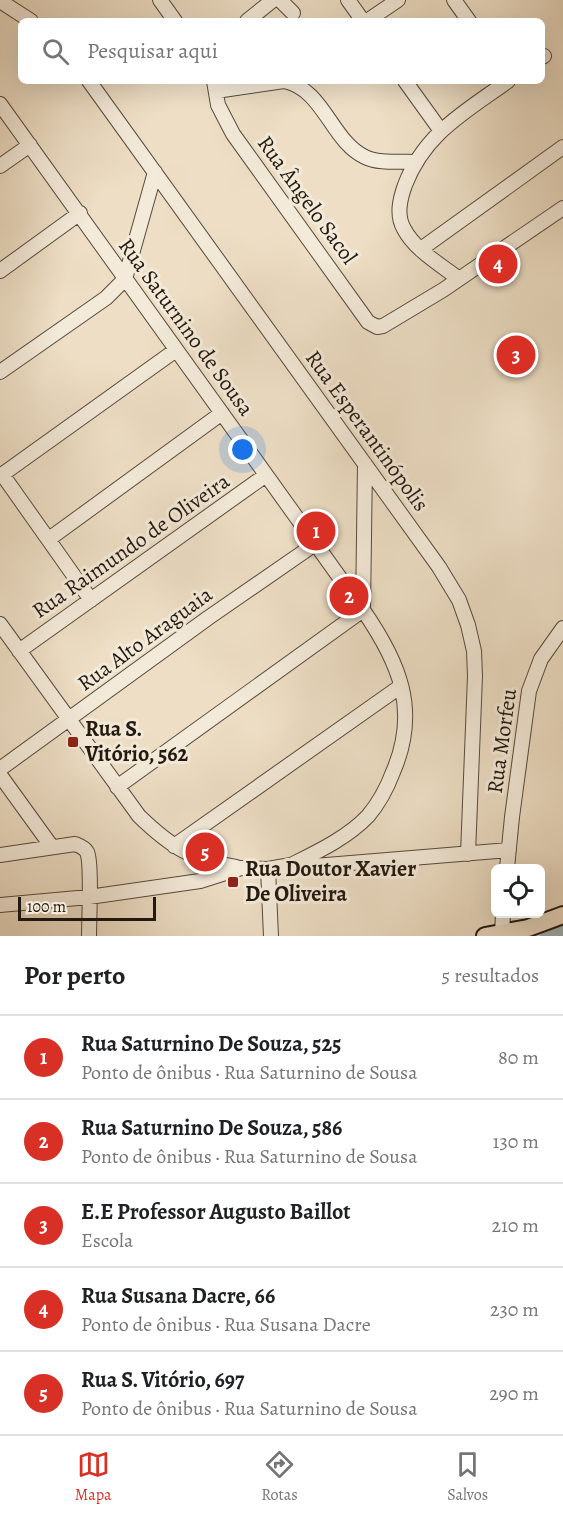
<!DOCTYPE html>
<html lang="pt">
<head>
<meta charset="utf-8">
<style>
  :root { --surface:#fff; --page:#f6f6f6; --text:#202124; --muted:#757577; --line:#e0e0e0; --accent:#d93025 }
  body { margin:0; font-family:Alegreya,serif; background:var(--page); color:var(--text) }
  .controls { position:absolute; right:18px; bottom:18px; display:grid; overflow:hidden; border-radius:9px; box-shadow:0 6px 24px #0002 }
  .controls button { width:54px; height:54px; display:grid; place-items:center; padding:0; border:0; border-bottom:2px solid var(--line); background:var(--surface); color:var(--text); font:30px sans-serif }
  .scale { position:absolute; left:18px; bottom:15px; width:138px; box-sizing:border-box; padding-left:6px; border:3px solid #231910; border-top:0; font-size:16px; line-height:21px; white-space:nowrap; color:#231910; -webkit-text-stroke:4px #f3ead9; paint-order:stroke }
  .you { position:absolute; left:243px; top:450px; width:21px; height:21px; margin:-15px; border:4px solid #fff; border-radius:50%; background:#1a73e8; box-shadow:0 0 0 9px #1a73e833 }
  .badge { display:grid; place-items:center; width:39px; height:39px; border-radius:50%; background:var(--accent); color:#fff; font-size:20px; font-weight:700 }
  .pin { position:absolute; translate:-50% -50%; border:3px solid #fff; box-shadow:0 2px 6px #0006 }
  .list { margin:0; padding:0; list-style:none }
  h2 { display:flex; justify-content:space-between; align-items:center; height:78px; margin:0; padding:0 24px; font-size:26px }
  h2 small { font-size:20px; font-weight:400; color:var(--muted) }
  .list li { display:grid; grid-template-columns:39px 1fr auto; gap:18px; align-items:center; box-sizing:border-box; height:84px; padding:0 24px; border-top:2px solid var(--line) }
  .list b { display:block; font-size:22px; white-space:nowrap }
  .list p { margin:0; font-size:20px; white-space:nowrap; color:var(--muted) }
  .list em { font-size:20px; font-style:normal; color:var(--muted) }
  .icon { flex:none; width:33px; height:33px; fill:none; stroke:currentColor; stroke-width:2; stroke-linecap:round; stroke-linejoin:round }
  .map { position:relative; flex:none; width:563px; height:936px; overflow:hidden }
  .search { position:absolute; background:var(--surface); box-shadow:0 6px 24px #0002; left:18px; right:18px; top:18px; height:66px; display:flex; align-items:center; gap:15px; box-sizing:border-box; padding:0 21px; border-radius:9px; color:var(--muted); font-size:22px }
  .sheet { height:498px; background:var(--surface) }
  nav { display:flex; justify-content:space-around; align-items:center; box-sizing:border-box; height:84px; border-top:2px solid var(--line); background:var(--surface); font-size:16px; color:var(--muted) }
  nav a { display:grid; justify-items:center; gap:3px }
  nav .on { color:var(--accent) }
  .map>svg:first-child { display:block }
</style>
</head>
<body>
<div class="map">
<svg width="563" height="936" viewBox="0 0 563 936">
  <rect width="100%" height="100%" fill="#eddec5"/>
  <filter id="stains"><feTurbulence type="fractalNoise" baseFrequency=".00333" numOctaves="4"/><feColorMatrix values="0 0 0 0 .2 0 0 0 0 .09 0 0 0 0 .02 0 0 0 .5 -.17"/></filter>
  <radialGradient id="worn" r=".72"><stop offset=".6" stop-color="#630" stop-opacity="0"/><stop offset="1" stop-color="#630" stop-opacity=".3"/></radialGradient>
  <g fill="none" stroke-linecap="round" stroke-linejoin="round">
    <path stroke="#9fb9c0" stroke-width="16" d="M548 936 563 930"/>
    <defs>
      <path id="minor" d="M160 0 175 21
        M280 0 293 13
        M348 0 363 21
        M454 0 469 21
        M0 1 31 21
        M247 21 273 0
        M367 21 398 0
        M542 57 544 56
        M89 81 439 567 459 600 468 625 474 651 475 676 468 854
        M214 81 218 105 233 134 368 322 377 327 383 326 443 290 563 208
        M405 81 441 131
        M216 91 284 81C324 89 331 141 365 157 379 164 400 161 416 162
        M0 104 363 610C399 662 420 710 393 772 387 788 379 803 368 816 347 838 317 852 291 865
        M0 166 30 145
        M421 249 563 147
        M0 271 80 213
        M459 279C441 265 415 250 404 229 396 215 400 199 405 185 425 133 465 112 508 81
        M0 372 106 298 125 279 155 172
        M2 474 91 600
        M0 476 176 350
        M49 539 222 413
        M0 624 139 816C171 847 192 860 236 867
        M19 651 266 475
        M0 769 208 618 315 544
        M0 775 52 847
        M117 787 363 610 365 464
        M174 846 401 686
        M0 855 75 844C80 846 84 847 87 852 92 863 89 920 89 936
        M507 868 512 817 529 691 541 659 563 628
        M268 869 271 936
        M0 905 89 897 200 881 241 868 268 869 291 865 302 867 509 850
        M502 934 503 914"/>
      <path id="major" d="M485 936 528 928 563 915"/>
    </defs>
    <use href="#minor" stroke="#564a3d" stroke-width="16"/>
    <use href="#major" stroke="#231910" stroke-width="20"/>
    <use href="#minor" stroke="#f3ead9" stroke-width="14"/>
    <use href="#major" stroke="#eddec5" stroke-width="16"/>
  </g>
  <g fill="#8f2418" stroke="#f3ead9" stroke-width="2">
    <rect x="67" y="736" width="12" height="12" rx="3"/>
    <rect x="227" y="876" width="12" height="12" rx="3"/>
  </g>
  <g text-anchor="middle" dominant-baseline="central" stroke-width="6" stroke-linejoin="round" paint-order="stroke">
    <g font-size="22" fill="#231910" stroke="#f3ead9">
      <text transform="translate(307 200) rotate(54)">Rua Ângelo Sacol</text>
      <text transform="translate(186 327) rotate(54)">Rua Saturnino de Sousa</text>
      <text transform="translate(367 431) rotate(54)">Rua Esperantinópolis</text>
      <text transform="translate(131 546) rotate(-35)">Rua Raimundo de Oliveira</text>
      <text transform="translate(145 639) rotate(-36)">Rua Alto Araguaia</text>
      <text transform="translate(502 741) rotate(-82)">Rua Morfeu</text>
    </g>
    <g font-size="22" font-weight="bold" fill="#231910" stroke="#f3ead9" text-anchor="start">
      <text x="85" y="729">Rua S.<tspan x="85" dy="25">Vitório, 562</tspan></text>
      <text x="245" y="869">Rua Doutor Xavier<tspan x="245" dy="25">De Oliveira</tspan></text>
    </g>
  </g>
  <rect width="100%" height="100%" filter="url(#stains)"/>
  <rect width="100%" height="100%" fill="url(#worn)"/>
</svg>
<div class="controls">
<button><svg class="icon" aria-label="locate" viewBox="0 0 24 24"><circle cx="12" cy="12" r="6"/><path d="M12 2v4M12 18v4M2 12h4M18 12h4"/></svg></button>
</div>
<div class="scale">100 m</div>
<div class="you"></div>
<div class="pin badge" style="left:316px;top:531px">1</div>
<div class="pin badge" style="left:349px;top:596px">2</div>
<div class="pin badge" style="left:516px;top:355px">3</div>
<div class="pin badge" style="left:498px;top:264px">4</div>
<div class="pin badge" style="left:205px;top:852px">5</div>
<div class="search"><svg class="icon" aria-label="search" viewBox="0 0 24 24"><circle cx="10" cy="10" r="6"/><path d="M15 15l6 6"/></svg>Pesquisar aqui</div>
</div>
<section class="sheet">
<h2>Por perto<small>5 resultados</small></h2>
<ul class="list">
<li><span class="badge">1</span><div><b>Rua Saturnino De Souza, 525</b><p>Ponto de ônibus · Rua Saturnino de Sousa</p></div><em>80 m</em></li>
<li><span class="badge">2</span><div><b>Rua Saturnino De Souza, 586</b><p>Ponto de ônibus · Rua Saturnino de Sousa</p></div><em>130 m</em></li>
<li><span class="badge">3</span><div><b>E.E Professor Augusto Baillot</b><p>Escola</p></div><em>210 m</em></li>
<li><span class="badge">4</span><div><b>Rua Susana Dacre, 66</b><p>Ponto de ônibus · Rua Susana Dacre</p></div><em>230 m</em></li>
<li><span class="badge">5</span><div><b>Rua S. Vitório, 697</b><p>Ponto de ônibus · Rua Saturnino de Sousa</p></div><em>290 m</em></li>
</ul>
</section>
<nav>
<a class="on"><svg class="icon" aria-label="map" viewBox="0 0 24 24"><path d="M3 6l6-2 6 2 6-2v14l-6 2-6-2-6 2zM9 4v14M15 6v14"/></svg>Mapa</a>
<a><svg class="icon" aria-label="directions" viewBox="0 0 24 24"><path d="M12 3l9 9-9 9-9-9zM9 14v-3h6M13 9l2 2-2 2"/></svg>Rotas</a>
<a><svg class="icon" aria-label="saved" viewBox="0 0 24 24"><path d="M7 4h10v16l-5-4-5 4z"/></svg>Salvos</a>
</nav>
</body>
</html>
